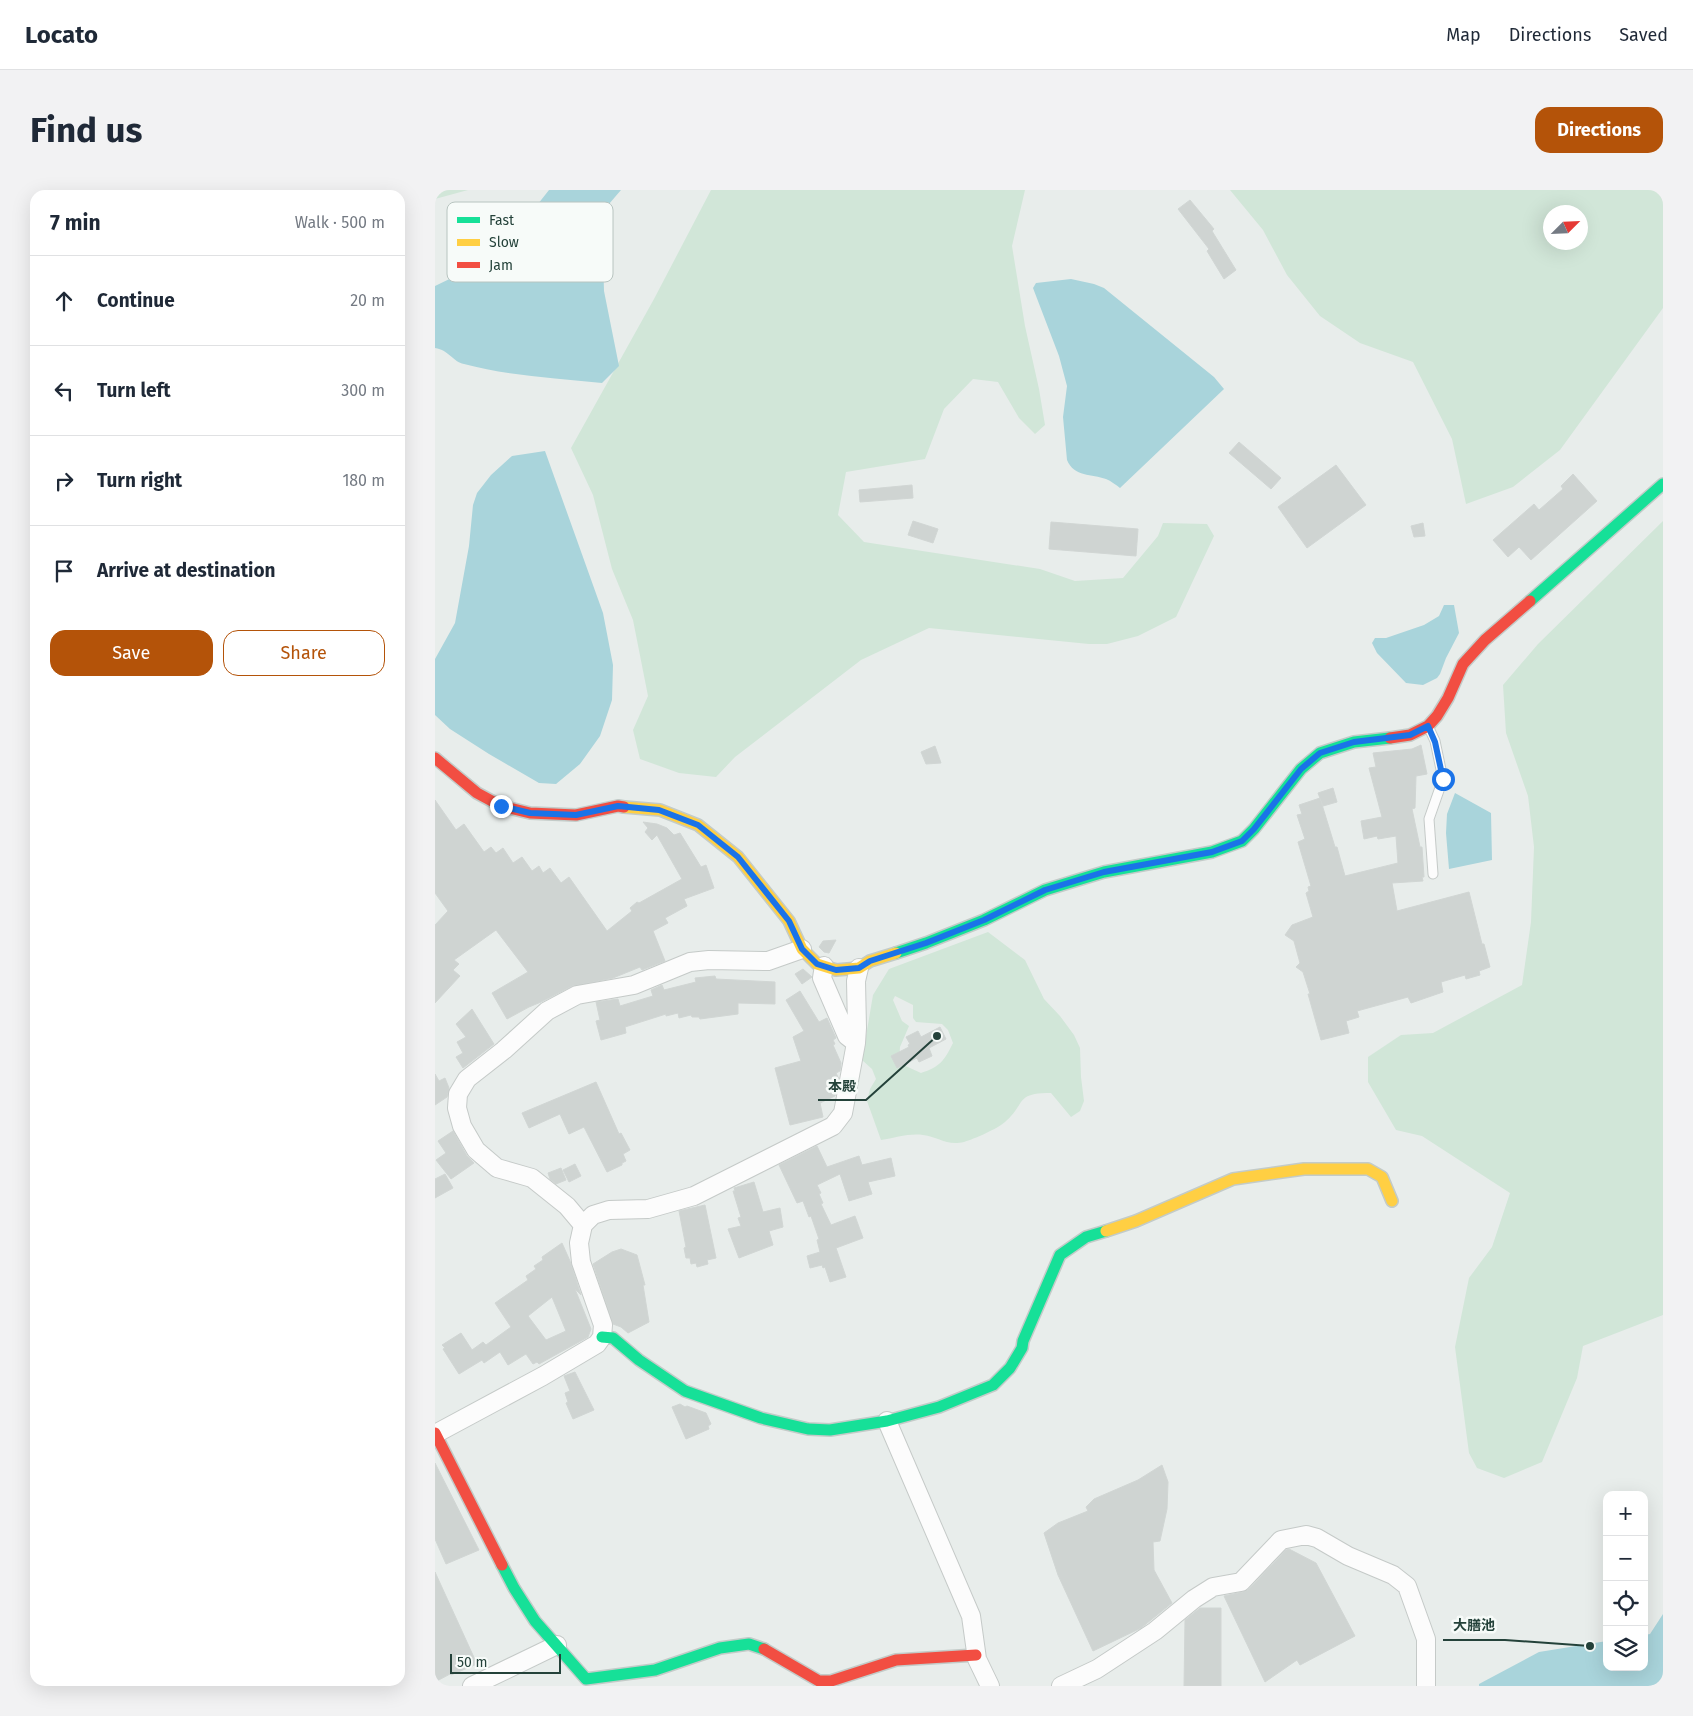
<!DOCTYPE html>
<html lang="en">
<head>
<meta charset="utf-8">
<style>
  :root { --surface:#fff; --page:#f2f2f3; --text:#1f2937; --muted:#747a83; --line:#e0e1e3; --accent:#b45309 }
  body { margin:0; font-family:"Fira Sans","Noto Sans JP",sans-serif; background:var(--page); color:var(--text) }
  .controls { position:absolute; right:15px; bottom:15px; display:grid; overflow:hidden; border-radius:10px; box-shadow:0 5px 20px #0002 }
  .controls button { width:45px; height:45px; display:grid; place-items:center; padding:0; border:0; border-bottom:1px solid var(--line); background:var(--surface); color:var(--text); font:25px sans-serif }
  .compass { position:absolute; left:1108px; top:15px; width:45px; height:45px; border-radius:50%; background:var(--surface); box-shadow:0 5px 20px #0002; rotate:66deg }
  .scale { position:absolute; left:15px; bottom:12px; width:111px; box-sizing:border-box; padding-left:5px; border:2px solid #24423a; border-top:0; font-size:14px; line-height:18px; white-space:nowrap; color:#24423a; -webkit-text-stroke:4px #f7fbf9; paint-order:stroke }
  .stop { position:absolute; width:15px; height:15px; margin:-11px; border:4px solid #1a73e8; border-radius:50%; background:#fff }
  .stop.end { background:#1a73e8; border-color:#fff; box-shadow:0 1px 5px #0008 }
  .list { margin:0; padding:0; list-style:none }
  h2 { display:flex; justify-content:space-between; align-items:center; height:65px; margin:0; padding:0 20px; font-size:21px }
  h2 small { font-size:16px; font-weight:400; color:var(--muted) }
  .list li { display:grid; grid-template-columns:32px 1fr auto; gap:15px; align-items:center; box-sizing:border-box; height:90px; padding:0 20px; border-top:1px solid var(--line) }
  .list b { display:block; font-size:19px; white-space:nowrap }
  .list em { font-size:16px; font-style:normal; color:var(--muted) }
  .actions { display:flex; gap:10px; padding:15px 20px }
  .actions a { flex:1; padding:11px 0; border:1px solid var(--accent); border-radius:15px; text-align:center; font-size:18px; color:var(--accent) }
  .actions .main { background:var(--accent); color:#fff }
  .icon { flex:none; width:28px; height:28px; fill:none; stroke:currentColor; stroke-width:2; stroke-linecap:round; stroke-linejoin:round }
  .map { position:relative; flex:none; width:1228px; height:1496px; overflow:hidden; border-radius:15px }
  header { display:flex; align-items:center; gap:30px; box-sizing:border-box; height:70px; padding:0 25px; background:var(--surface); border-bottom:1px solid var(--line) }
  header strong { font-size:24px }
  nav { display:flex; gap:28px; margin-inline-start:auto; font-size:18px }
  .intro { display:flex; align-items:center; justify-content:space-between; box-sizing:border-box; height:120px; padding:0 30px }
  h1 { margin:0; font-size:35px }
  .button { padding:12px 22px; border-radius:15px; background:var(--accent); color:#fff; font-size:18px; font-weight:700 }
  main { display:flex; gap:30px; padding:0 30px }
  aside { flex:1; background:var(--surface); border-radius:15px; box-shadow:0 5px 20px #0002 }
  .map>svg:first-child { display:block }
</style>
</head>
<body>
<header>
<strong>Locato</strong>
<nav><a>Map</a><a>Directions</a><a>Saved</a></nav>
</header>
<div class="intro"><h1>Find us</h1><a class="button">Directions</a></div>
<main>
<aside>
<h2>7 min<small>Walk · 500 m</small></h2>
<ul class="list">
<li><svg class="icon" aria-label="ahead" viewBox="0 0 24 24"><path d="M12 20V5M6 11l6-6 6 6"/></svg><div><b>Continue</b></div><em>20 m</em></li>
<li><svg class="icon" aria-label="left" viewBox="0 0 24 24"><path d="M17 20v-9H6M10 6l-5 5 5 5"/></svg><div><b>Turn left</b></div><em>300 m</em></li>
<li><svg class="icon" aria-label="right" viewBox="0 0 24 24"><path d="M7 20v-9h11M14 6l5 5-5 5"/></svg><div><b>Turn right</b></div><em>180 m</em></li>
<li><svg class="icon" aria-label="arrive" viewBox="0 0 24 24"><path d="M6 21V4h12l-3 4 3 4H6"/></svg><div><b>Arrive at destination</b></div></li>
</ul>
<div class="actions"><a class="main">Save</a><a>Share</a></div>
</aside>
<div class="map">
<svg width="1228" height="1496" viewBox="0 0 1228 1496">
  <rect width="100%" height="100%" fill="#e8edeb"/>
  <path fill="#d1e6d8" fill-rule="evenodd" d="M0 0H33L0 9Z
    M276 0H590L577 56 590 136 604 199 610 235 600 244 584 228 563 192 538 189 509 219 490 269 411 282 403 325 429 352 605 379 640 391 688 388 723 346 728 333 772 334 779 346 741 427 703 446 672 454H654L494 438 426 470 300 567 281 587 244 583 205 569 198 540 213 506 198 430 177 379 158 305 136 258 219 109Z
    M795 0H1228V118L1125 260 1078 297 1031 314 1017 249 978 172 925 153 885 126 852 85 828 40ZM1116 22H1146V52H1116Z
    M1228 331V1125L1148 1156 1142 1188 1107 1272 1069 1288 1042 1278 1034 1263 1020 1157 1034 1088 1057 1057 1075 1003 987 946 961 940 933 892V867L966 845 998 843 1087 795 1096 732 1099 657 1093 606 1071 543 1068 495 1103 454Z
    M553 742 590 770 609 809 625 826 639 845 645 858 646 887 649 911 645 921 636 927 616 903C579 903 592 913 570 932 562 939 539 949 529 952 511 956 504 947 488 945 474 943 460 948 446 950L432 911 435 899 441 889 437 879 427 870 438 805 454 779ZM460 806 478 815V828L481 832 507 834 513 840 518 853C509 871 505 877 486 883L464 873 465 857 474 836 467 831 458 810Z"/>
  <path fill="#a9d4db" d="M114 0H186L174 14 167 35 169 101 184 176 167 193C121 188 74 186 29 174 18 172 14 160 0 158V96L62 66Z
    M636 89 659 94 669 98 779 187 789 199 685 298C681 295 676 291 671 289 657 284 639 287 632 270L628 227 632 196 624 166 598 98 601 93Z
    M110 261 168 423 178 475 177 510 165 546 145 574 121 594 104 593 54 564 15 539 0 525V469L20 433 34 356 38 315 42 303 56 285 77 266Z
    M1009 415H1019L1024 443 1011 468 1005 484 1002 488 988 495 971 493 942 463 937 453 940 448H951L989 435 1004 426Z
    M1020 603 1056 623 1057 670 1014 679 1011 643 1012 624Z
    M1228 1424V1496H1044V1494L1104 1462 1172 1451V1477H1209V1445L1215 1444Z"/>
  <path fill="#cfd4d2" stroke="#d1d6d4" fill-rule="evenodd" d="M755 10 779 39 777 41 801 80 789 89 772 61 774 59 743 19Z
    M804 252 846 288 836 299 794 263Z
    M901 275 931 315 872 358 843 317Z
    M1138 284 1162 311 1096 370 1084 357 1073 367 1058 350 1099 314 1104 320 1128 299 1126 296Z
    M477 295 478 308 425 312 424 300Z
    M478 331 503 339 498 353 473 345Z
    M616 332 703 339 701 366 614 359Z
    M988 333 990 346 979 347 976 336Z
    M986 555 992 584 981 586 980 618 977 619 985 657H987L989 687H987L988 691 957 693 962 721 1034 702 1047 754H1049L1055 777 1044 781 1045 785 1031 789 1030 785 1006 792 1008 802 976 813 973 807 922 821 924 827 911 831 914 843 886 850 873 804H875L868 782 861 777 865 773 859 751 850 745 857 735 878 727 871 703 874 701 873 697 876 696 863 652 870 649 862 625 867 624 864 615 885 608 900 657H902L910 686 963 673 961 646 943 649 942 646 929 649 926 631 947 627 934 578 941 577 938 563 977 559Z
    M500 556 506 573 491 574 486 562Z
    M898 598 902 612 888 616 883 603Z
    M0 610 21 640 29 634 49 662 56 657 61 663 68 658 78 673 87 667 97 681 104 676 108 683 115 678 126 693 134 687 172 741 197 721 195 718 202 712 204 713 247 689 222 645 217 650 210 642 213 638 208 632 222 634 232 638 239 645 245 643 266 677 271 675 279 698 249 709 252 716 230 728 233 733 218 741 230 771 207 780 205 777 178 788 137 796 106 812 94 817 72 829 57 803 93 782 61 740 19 770 24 774 18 780 25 786 0 813V735L13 721 0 703Z
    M401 750 394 763 389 762 384 757 388 751Z
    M368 779 377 787 367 794 360 784Z
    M280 786 281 789 340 792V814L303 813V824L265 829 264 827H257L256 825 244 828 243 823 231 826V824L190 837 191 843 166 850 161 831 165 830 161 812 183 809 185 816 218 806 216 800 227 795 229 800 261 792 260 788Z
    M365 801 384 832 392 828 401 848 398 850 400 854 398 855 406 873 405 881 401 883 404 889 403 893 400 894 402 898 400 906 385 913 388 927 355 935 340 878 366 871 358 847 369 841 351 810Z
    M37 819 59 854 28 878 21 867 28 863 22 852 31 847 21 834Z
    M505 837 511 849 494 858 497 866 484 872 482 868 462 878 456 866 474 857 473 855 475 854 471 847 483 841 486 847Z
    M0 884 4 891 10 888 14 898 12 907 0 915Z
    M161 892 184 944 186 943 195 960 188 964 191 971 187 973V975L172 982 149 937 134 944 125 924 94 938 87 923Z
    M18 941 32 966 39 973 16 989 1 970 11 963 3 951Z
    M382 956 392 977 424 966 427 975 456 968 460 986 433 992 437 1004 414 1011 405 984 382 995 386 1003 384 1004 388 1013 386 1014 396 1035 420 1026 428 1048 401 1058 411 1087 395 1092 390 1077 388 1078 387 1075 375 1078 372 1066 385 1062 382 1050 384 1049 376 1026 374 1027 368 1011 362 1013 344 975Z
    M140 974 146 986 134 992 128 980Z
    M126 978 131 990 121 994 115 989 113 983Z
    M10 984 18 998 0 1008V989Z
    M319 992 328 1022 345 1018 348 1037 334 1041 338 1055 304 1068 293 1039 306 1036 303 1028 306 1027 298 1001H300L299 998Z
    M270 1015 281 1068 272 1070 273 1074 262 1077 261 1073 256 1074 255 1068H251L249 1058 251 1057 244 1021Z
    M127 1053 135 1071 146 1105 140 1099 156 1139 153 1147 104 1174 102 1172 98 1174 91 1164 73 1175 65 1162 49 1173 47 1170 24 1184 8 1159 10 1158 7 1155 26 1143 37 1160 48 1152 51 1155 76 1137 60 1113 93 1090 91 1086 101 1079 99 1076 108 1070 107 1067ZM117 1107 131 1141 111 1150 93 1126Z
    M186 1059 202 1065 210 1095H208L214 1132 193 1143 186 1137 178 1134 158 1074 177 1062Z
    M140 1182 159 1220 138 1229 131 1213 133 1212 130 1203 135 1201 129 1186Z
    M245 1214 250 1217 252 1216 271 1223 276 1234 273 1236 274 1239 251 1249 237 1217Z
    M0 1273 44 1360 11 1374 0 1349Z
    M727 1275 733 1292 732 1319 725 1351 718 1352 719 1380 737 1413 706 1438 658 1461 623 1385 609 1343 623 1333 653 1321 651 1317 659 1309 703 1290Z
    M854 1359 881 1373 920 1446 865 1475 862 1470 830 1492 789 1406 808 1402 813 1400 851 1360Z
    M0 1382 42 1474 16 1485 15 1484 0 1492Z
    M765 1418H786V1496H749L750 1430Z"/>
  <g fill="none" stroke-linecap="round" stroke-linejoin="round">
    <defs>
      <path id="lane" d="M993 536 1000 551 1008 589 994 629 998 684"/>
      <path id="street" d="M389 776 387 788 412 846 421 853
        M148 1035 132 1016 97 988 62 978 41 960 27 936 22 918 23 904 32 889 69 860 112 821 142 805 199 795 255 772 274 770 333 771 367 759
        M452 1231 536 1426 542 1469 555 1496
        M0 1244 108 1186 162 1154 167 1147 168 1135 146 1072 144 1053 148 1035 158 1025 174 1020 213 1019 259 1006 398 936 408 923 421 853 422 838 421 791 424 778
        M37 1496 122 1455
        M626 1496 662 1479 720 1441 759 1409 778 1397 806 1392 846 1350 871 1345 882 1348 913 1366 958 1385 972 1396 991 1449V1496"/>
      <path id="fast" d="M1095 411 1228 294
        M461 763 491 753 549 730 610 700 669 682 777 662 807 651 819 639 866 579 885 563 919 552 955 548
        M167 1147 178 1148 204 1170 250 1201 326 1228 373 1239 395 1240 452 1231 504 1217 558 1195 575 1178 587 1158 588 1151 625 1065 651 1047 671 1041
        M67 1375 79 1398 100 1431 151 1489 220 1480 285 1458 314 1454 329 1459"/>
      <path id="slow" d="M189 617 225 620 263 635 303 667 354 731 367 759 382 774 401 780 424 778 435 771 461 763
        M671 1041 701 1031 798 989 869 979H933L947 987 957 1011"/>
      <path id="jam" d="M955 548 975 545 993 536 1002 526 1013 508 1028 474 1050 450 1095 411
        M0 568 42 603 66 616 95 623 141 625 183 616 189 617
        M0 1243 67 1375
        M329 1459 384 1491H396L461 1470 541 1465"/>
    </defs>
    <use href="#lane" stroke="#c5cac8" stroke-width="11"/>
    <use href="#street" stroke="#c5cac8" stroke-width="20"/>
    <use href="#fast" stroke="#c3cbc8" stroke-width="14"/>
    <use href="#slow" stroke="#c3cbc8" stroke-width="14"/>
    <use href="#jam" stroke="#c3cbc8" stroke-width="14"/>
    <use href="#lane" stroke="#fcfcfc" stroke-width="9"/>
    <use href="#street" stroke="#fcfcfc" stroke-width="18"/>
    <use href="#fast" stroke="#16e098" stroke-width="11"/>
    <use href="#slow" stroke="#ffcf43" stroke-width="11"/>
    <use href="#jam" stroke="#f24e42" stroke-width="11"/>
  </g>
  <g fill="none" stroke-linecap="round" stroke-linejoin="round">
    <path stroke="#1a73e8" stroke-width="6" d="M66 616 95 623 141 625 183 616 224 620 263 635 303 667 354 731 367 759 382 774 401 780 424 778 435 771 491 753 549 730 610 700 669 682 777 662 807 651 819 639 866 579 885 563 919 552 975 545 993 536 1000 552 1008 589"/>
  </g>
  <rect x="12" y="12" width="166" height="80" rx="8" fill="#f7fbf9" stroke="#b8c4c0" stroke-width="1"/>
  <rect x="22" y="27" width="23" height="6" fill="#16e098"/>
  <rect x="22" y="49" width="23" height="7" fill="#ffcf43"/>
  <rect x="22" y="72" width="23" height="6" fill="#f24e42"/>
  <g font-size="14" fill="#24423a">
    <text x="54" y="35">Fast</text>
    <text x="54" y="57">Slow</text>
    <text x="54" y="80">Jam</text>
  </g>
  <path fill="none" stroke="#24423a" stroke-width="2" d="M502 846L431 910H383M1155 1456L1070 1450H1008"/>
  <g fill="#24423a" stroke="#f7fbf9" stroke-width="2">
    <circle cx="502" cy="846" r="5"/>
    <circle cx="1155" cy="1456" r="5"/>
  </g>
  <g font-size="14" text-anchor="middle" font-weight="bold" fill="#24423a" stroke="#f7fbf9" stroke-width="5" stroke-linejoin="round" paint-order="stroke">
    <text x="407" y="901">本殿</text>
    <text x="1039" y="1440">大膳池</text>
  </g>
</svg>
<div class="controls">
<button>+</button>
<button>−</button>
<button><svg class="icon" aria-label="locate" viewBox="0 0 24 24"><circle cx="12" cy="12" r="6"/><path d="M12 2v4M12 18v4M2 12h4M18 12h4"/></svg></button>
<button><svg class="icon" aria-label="layers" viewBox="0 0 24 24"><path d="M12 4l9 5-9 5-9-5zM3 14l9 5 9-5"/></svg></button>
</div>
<svg class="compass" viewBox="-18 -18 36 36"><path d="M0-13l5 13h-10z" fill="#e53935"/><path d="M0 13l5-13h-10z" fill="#747a83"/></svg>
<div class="scale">50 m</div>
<div class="stop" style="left:1008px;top:589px"></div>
<div class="stop end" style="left:66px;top:616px"></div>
</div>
</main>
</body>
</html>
